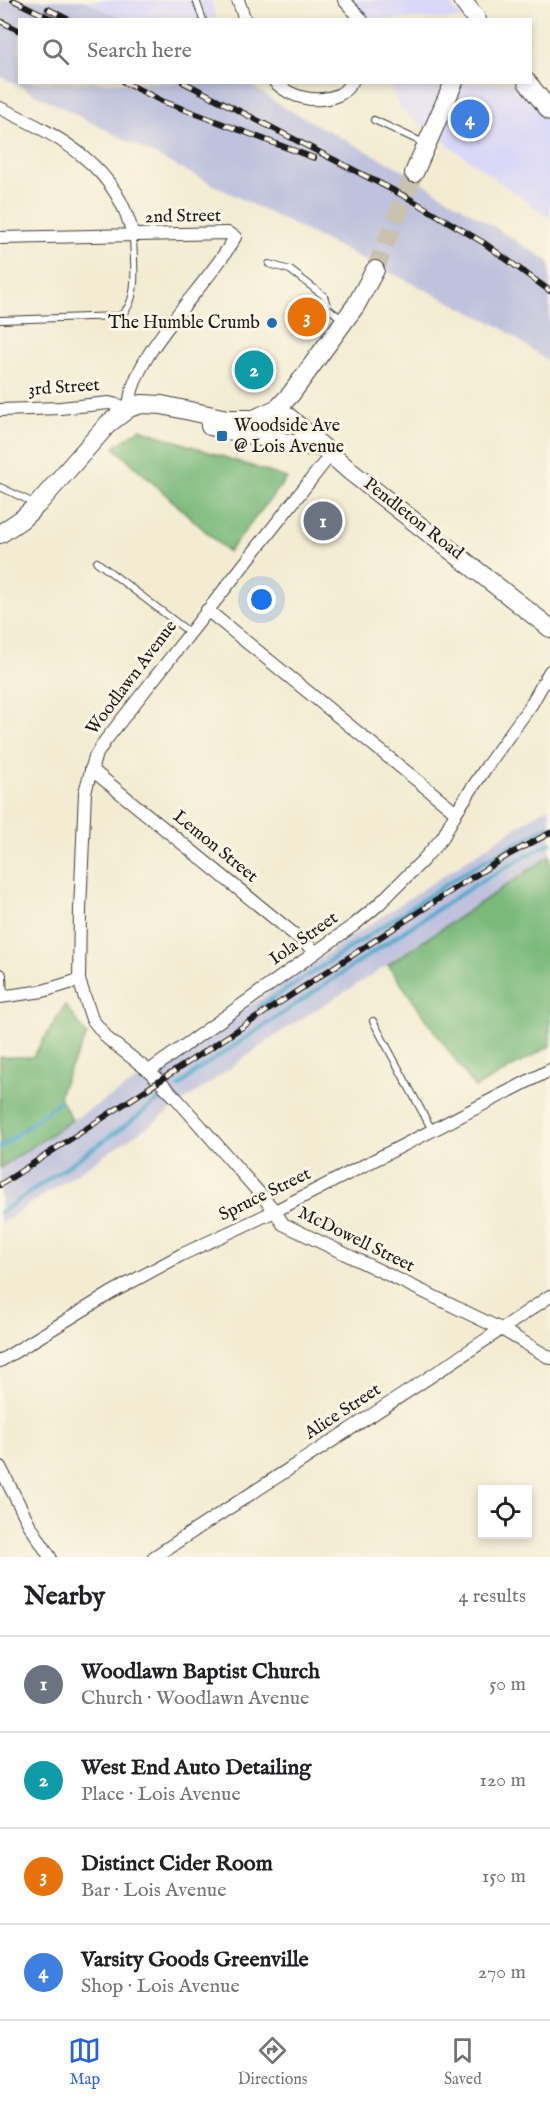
<!DOCTYPE html>
<html lang="en">
<head>
<meta charset="utf-8">
<style>
  :root { --surface:#fff; --page:#f2f2f2; --text:#202124; --muted:#757577; --line:#e0e0e0; --accent:#2563eb }
  body { margin:0; font-family:"IM FELL English",serif; background:var(--page); color:var(--text) }
  .controls { position:absolute; right:18px; bottom:18px; display:grid; overflow:hidden; border-radius:0px; box-shadow:0 3px 9px #0003 }
  .controls button { width:54px; height:54px; display:grid; place-items:center; padding:0; border:0; border-bottom:2px solid var(--line); background:var(--surface); color:var(--text); font:30px sans-serif }
  .you { position:absolute; left:262px; top:600px; width:21px; height:21px; margin:-15px; border:4px solid #fff; border-radius:50%; background:#1a73e8; box-shadow:0 0 0 9px #1a73e833 }
  .badge { display:grid; place-items:center; width:39px; height:39px; border-radius:50%; background:var(--accent); color:#fff; font-size:20px; font-weight:700 }
  .pin { position:absolute; translate:-50% -50%; border:3px solid #fff; box-shadow:0 2px 6px #0006 }
  .list { margin:0; padding:0; list-style:none }
  h2 { display:flex; justify-content:space-between; align-items:center; height:78px; margin:0; padding:0 24px; font-size:26px }
  h2 small { font-size:20px; font-weight:400; color:var(--muted) }
  .list li { display:grid; grid-template-columns:39px 1fr auto; gap:18px; align-items:center; box-sizing:border-box; height:96px; padding:0 24px; border-top:2px solid var(--line) }
  .list b { display:block; font-size:22px; white-space:nowrap }
  .list p { margin:0; font-size:20px; white-space:nowrap; color:var(--muted) }
  .list em { font-size:20px; font-style:normal; color:var(--muted) }
  .icon { flex:none; width:33px; height:33px; fill:none; stroke:currentColor; stroke-width:2; stroke-linecap:round; stroke-linejoin:round }
  .map { position:relative; flex:none; width:550px; height:1557px; overflow:hidden }
  .search { position:absolute; background:var(--surface); box-shadow:0 3px 9px #0003; left:18px; right:18px; top:18px; height:66px; display:flex; align-items:center; gap:15px; box-sizing:border-box; padding:0 21px; border-radius:0px; color:var(--muted); font-size:22px }
  .sheet { height:462px; background:var(--surface) }
  nav { display:flex; justify-content:space-around; align-items:center; box-sizing:border-box; height:84px; border-top:2px solid var(--line); background:var(--surface); font-size:16px; color:var(--muted) }
  nav a { display:grid; justify-items:center; gap:3px }
  nav .on { color:var(--accent) }
  .map>svg:first-child { display:block }
</style>
</head>
<body>
<div class="map">
<svg width="550" height="1557" viewBox="0 0 550 1557">
  <rect width="100%" height="100%" fill="#fcf5e5"/>
  <filter id="ink" filterUnits="userSpaceOnUse"><feTurbulence type="fractalNoise" baseFrequency=".0167" numOctaves="2"/><feDisplacementMap in="SourceGraphic" scale="12" xChannelSelector="R" yChannelSelector="G"/><feConvolveMatrix kernelMatrix="1 2 1 2 8 2 1 2 1" color-interpolation-filters="sRGB"/></filter>
  <filter id="wash" filterUnits="userSpaceOnUse"><feTurbulence type="fractalNoise" baseFrequency=".008" numOctaves="4" result="noise"/><feDisplacementMap in="SourceGraphic" scale="24" xChannelSelector="R" yChannelSelector="G"/><feGaussianBlur stdDeviation="1.35" result="paint"/><feColorMatrix in="noise" values="0 0 0 0 0 0 0 0 0 0 0 0 0 0 0 0 0 1.4 0 .05"/><feComposite in="paint" operator="in"/></filter>
  <g filter="url(#wash)">
    <rect width="100%" height="100%" fill="#f3ecd3"/>
    <path fill="#d9d7f8" d="M83 0H210L217 19H123Z
      M350 0H446L463 19H359Z
      M388 83H515L550 125V219L401 110Z"/>
    <path fill="#c0c2dd" d="M0 0H83L123 19 20 20V82L248 83 285 108 401 169 539 255 550 263V363L499 326 239 198 0 76Z
      M550 808V856L388 965 288 1027 153 1123 0 1224V1168L72 1120 168 1062 363 929 541 811Z"/>
    <path fill="#7ab97a" stroke="#4b6a4b" stroke-width="1.5" d="M140 429 287 478 228 552 114 447Z
      M550 856V1046L475 1088 388 965Z
      M65 1005 87 1035 66 1077 59 1095 72 1120 0 1168V1057H33Z"/>
    <g fill="none" stroke-linecap="round" stroke-linejoin="round">
      <path stroke="#4da8cb" stroke-width="4" d="M260 1007 468 870 550 825
        M179 1087 195 1072 415 924 478 883 550 843
        M0 1148 60 1101
        M0 1213 122 1128 164 1096"/>
    </g>
  </g>
  <g filter="url(#ink)">
    <g fill="none" stroke-linecap="round" stroke-linejoin="round">
      <path stroke="#c8c2ae" stroke-width="18" stroke-dasharray="18 9" stroke-linecap="butt" d="M375 270 414 173"/>
      <defs>
        <path id="lane" d="M196 0 203 20
          M374 120 426 144
          M269 264 290 270 324 296 328 308 343 320
          M0 320 119 316C141 304 133 258 133 236
          M0 487 34 503
          M97 562 189 632
          M373 1021 432 1130"/>
        <path id="street" d="M238 0 245 20
          M344 0 362 20
          M275 82C291 98 317 104 338 95 344 93 348 87 352 82
          M0 108C59 136 118 166 133 236
          M0 238 228 233 235 237C208 287 131 353 129 408L109 403 60 408 0 410
          M331 454 105 741 95 757 85 792 80 910 79 980 92 1019 108 1039 149 1071 177 1099 275 1211 283 1224 503 1330 550 1358
          M207 610 456 812
          M91 769 316 952
          M0 975 1 997
          M0 997 43 991 79 980
          M149 1071 354 925 378 905 423 860 443 837 456 812 487 766 531 705 550 671
          M0 1361 111 1293 181 1255 275 1211 550 1070
          M0 1467 29 1524 50 1557
          M154 1557C286 1470 420 1386 550 1296"/>
        <path id="secondary" d="M462 0 477 20
          M527 82 550 111
          M414 173 454 82
          M278 408 351 472 550 628
          M210 426 298 445 322 447
          M0 534 22 519 37 505 108 424 129 408 142 404 162 405 227 419H254L278 408 291 394 356 305 375 270"/>
      </defs>
      <use href="#lane" stroke="#3c3b37" stroke-width="8"/>
      <use href="#street" stroke="#3c3b37" stroke-width="14"/>
      <use href="#secondary" stroke="#3c3b37" stroke-width="20"/>
      <use href="#lane" stroke="#fff" stroke-width="6"/>
      <use href="#street" stroke="#fff" stroke-width="12"/>
      <use href="#secondary" stroke="#fff" stroke-width="18"/>
      <defs>
        <path id="rail" d="M13 0 54 20
          M48 9 69 20
          M0 21 20 31
          M124 82 162 101 314 158
          M183 82 410 199 484 243 550 291
          M0 1185 463 883 510 854 550 833"/>
      </defs>
      <use href="#rail" stroke="#1c1c1c" stroke-width="6"/>
      <use href="#rail" stroke="#fcf5e5" stroke-width="4" stroke-dasharray="11" stroke-linecap="butt"/>
    </g>
  </g>
  <g fill="#1f6fb2" stroke="#fcf5e5" stroke-width="2">
    <circle cx="272" cy="323" r="6"/>
    <rect x="216" y="430" width="12" height="12" rx="3"/>
  </g>
  <g text-anchor="middle" dominant-baseline="central" stroke-width="6" stroke-linejoin="round" paint-order="stroke">
    <g font-size="18" fill="#1c1c1c" stroke="#fcf5e5">
      <text transform="translate(183 217) rotate(-1)">2nd Street</text>
      <text transform="translate(64 388) rotate(-4)">3rd Street</text>
      <text transform="translate(413 519) rotate(38)">Pendleton Road</text>
      <text transform="translate(132 678) rotate(-53)">Woodlawn Avenue</text>
      <text transform="translate(215 847) rotate(39)">Lemon Street</text>
      <text transform="translate(304 939) rotate(-35)">Iola Street</text>
      <text transform="translate(265 1195) rotate(-26)">Spruce Street</text>
      <text transform="translate(356 1240) rotate(26)">McDowell Street</text>
      <text transform="translate(343 1412) rotate(-33)">Alice Street</text>
    </g>
    <g font-size="18" fill="#1c1c1c" stroke="#fcf5e5" text-anchor="end">
      <text x="260" y="323">The Humble Crumb</text>
      <text x="234" y="426" text-anchor="start">Woodside Ave<tspan x="234" dy="21">@ Lois Avenue</tspan></text>
    </g>
  </g>
</svg>
<div class="controls">
<button><svg class="icon" aria-label="locate" viewBox="0 0 24 24"><circle cx="12" cy="12" r="6"/><path d="M12 2v4M12 18v4M2 12h4M18 12h4"/></svg></button>
</div>
<div class="you"></div>
<div class="pin badge" style="left:323px;top:521px;background:#6b7280">1</div>
<div class="pin badge" style="left:254px;top:370px;background:#0f9aa8">2</div>
<div class="pin badge" style="left:307px;top:317px;background:#e8710a">3</div>
<div class="pin badge" style="left:470px;top:119px;background:#3f7fe0">4</div>
<div class="search"><svg class="icon" aria-label="search" viewBox="0 0 24 24"><circle cx="10" cy="10" r="6"/><path d="M15 15l6 6"/></svg>Search here</div>
</div>
<section class="sheet">
<h2>Nearby<small>4 results</small></h2>
<ul class="list">
<li><span class="badge" style="background:#6b7280">1</span><div><b>Woodlawn Baptist Church</b><p>Church · Woodlawn Avenue</p></div><em>50 m</em></li>
<li><span class="badge" style="background:#0f9aa8">2</span><div><b>West End Auto Detailing</b><p>Place · Lois Avenue</p></div><em>120 m</em></li>
<li><span class="badge" style="background:#e8710a">3</span><div><b>Distinct Cider Room</b><p>Bar · Lois Avenue</p></div><em>150 m</em></li>
<li><span class="badge" style="background:#3f7fe0">4</span><div><b>Varsity Goods Greenville</b><p>Shop · Lois Avenue</p></div><em>270 m</em></li>
</ul>
</section>
<nav>
<a class="on"><svg class="icon" aria-label="map" viewBox="0 0 24 24"><path d="M3 6l6-2 6 2 6-2v14l-6 2-6-2-6 2zM9 4v14M15 6v14"/></svg>Map</a>
<a><svg class="icon" aria-label="directions" viewBox="0 0 24 24"><path d="M12 3l9 9-9 9-9-9zM9 14v-3h6M13 9l2 2-2 2"/></svg>Directions</a>
<a><svg class="icon" aria-label="saved" viewBox="0 0 24 24"><path d="M7 4h10v16l-5-4-5 4z"/></svg>Saved</a>
</nav>
</body>
</html>
